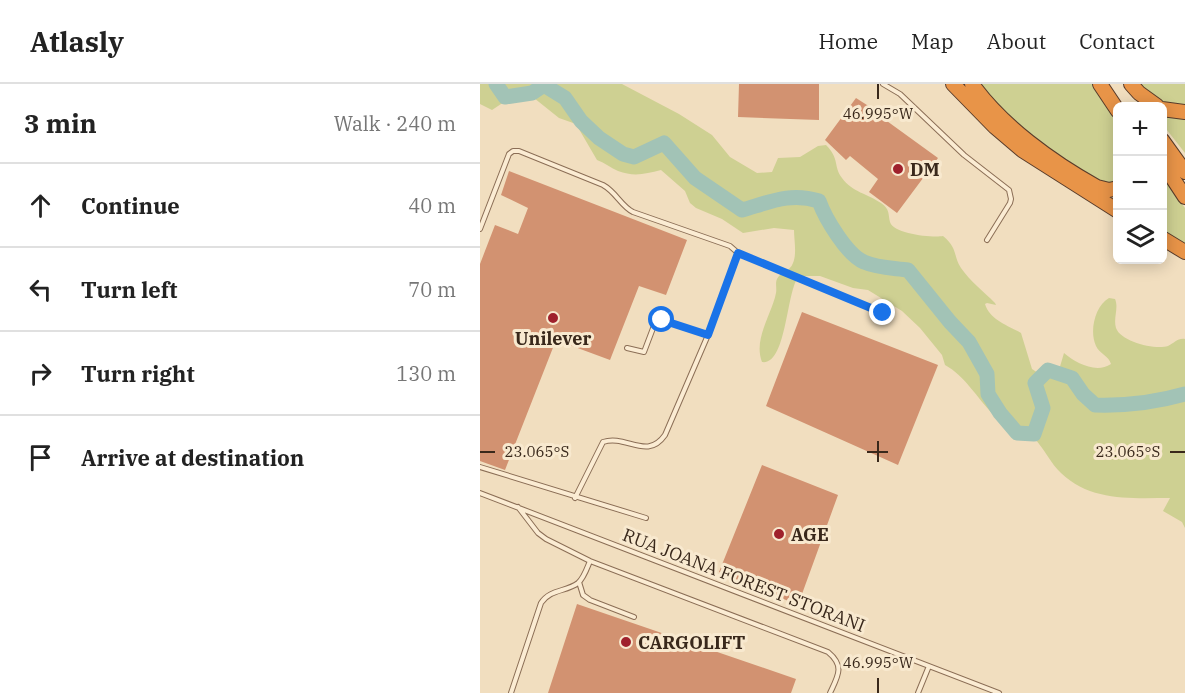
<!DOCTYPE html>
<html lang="en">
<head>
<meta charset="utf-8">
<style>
  :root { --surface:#fff; --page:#f6f6f6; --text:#222; --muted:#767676; --line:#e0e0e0 }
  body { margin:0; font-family:"IBM Plex Serif",serif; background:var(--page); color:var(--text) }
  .controls { position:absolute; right:18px; top:18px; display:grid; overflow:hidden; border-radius:9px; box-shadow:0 3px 15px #0003 }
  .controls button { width:54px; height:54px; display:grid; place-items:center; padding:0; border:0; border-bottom:2px solid var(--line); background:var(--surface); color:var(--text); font:30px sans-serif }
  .stop { position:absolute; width:18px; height:18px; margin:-14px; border:4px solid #1a73e8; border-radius:50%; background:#fff }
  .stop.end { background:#1a73e8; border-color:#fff; box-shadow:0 2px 6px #0008 }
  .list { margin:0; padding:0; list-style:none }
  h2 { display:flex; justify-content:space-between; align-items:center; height:78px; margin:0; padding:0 24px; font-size:26px }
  h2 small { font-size:20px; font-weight:400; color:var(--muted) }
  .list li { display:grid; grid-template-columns:39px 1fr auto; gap:18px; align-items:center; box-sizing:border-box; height:84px; padding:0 24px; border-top:2px solid var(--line) }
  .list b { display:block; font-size:22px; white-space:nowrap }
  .list em { font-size:20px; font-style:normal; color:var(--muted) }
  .icon { flex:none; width:33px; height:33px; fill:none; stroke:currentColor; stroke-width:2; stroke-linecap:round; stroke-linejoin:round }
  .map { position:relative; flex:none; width:705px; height:609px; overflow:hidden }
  header { display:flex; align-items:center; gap:36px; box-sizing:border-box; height:84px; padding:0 30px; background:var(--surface); border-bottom:2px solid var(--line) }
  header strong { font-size:28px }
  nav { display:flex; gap:33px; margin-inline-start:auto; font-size:21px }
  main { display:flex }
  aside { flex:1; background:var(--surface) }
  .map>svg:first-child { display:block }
</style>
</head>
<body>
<header>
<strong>Atlasly</strong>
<nav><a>Home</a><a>Map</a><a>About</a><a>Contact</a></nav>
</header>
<main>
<aside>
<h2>3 min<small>Walk · 240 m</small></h2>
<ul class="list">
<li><svg class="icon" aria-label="ahead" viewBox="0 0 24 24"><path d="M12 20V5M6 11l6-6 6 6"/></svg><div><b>Continue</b></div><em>40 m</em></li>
<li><svg class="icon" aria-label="left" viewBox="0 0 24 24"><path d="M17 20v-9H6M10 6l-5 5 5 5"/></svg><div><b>Turn left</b></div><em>70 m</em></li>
<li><svg class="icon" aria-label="right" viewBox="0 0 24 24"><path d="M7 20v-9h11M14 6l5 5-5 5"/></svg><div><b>Turn right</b></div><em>130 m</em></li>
<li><svg class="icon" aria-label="arrive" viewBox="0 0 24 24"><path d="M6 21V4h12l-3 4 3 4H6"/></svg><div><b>Arrive at destination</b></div></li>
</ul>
</aside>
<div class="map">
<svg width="705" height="609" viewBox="0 0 705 609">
  <rect width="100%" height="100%" fill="#f1debf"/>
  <path fill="#ced092" d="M0 0H142L199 30 232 51 250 73 277 89 292 88 298 74 320 73 338 62 346 61C360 75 353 82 362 94 372 108 388 110 401 119 410 125 408 130 410 138 413 150 453 154 463 152 478 164 473 172 481 184 490 197 504 208 515 219L516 221 507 219 505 220C510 236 527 241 541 249L552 285 564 293 579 286 584 269C596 279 616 290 631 280 629 272 619 269 616 262 609 247 615 222 629 214L635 215C639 224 633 234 636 244 641 258 675 266 688 262 695 259 697 254 705 255V444L702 438 683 427 690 414C652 414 611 418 581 389 571 380 564 364 553 353 546 347 536 345 528 341 523 338 518 334 513 330 497 314 485 292 465 281L462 271 440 244 422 227 388 206 373 204 340 192H319C306 206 307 282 282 278 273 255 292 230 296 209 297 205 295 199 297 195 300 188 310 188 313 179 317 170 314 155 314 146L294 144 263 149 242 135 216 124 210 119 205 107 181 86C165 90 154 93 138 87 131 84 125 79 117 76L96 40 79 34 54 14 44 12 30 14 12 26 0 20Z
    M498 0H614L637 35V100H624L597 85 534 40Z
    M657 0H705V23L683 20Z
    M682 29 705 32V69L683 41Z
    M682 92 705 124V161L683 147Z"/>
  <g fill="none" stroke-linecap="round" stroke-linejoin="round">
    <path stroke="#a2c3b6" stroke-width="15" d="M16 0 25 13 52 9 64 1 85 14 101 37 119 54 143 70 154 73 184 59 215 94 262 126C290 118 310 108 339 117 345 134 367 171 384 178 397 184 414 184 428 186L470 238 489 258 507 290 508 310 520 329 537 349 554 350 563 324 555 299 568 286 592 294 603 310 615 321C647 322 674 319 705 310"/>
  </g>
  <path fill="#d29271" d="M259 0H339V36L258 33Z
    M376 14 401 30 400 32 458 74 417 129 389 108 398 95 370 72 366 76 345 56Z
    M29 87 207 156 186 211 159 202 130 276 76 256 25 386 0 377V180L15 141 38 150 48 124 21 111Z
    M322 228 458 281 418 381 286 322Z
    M282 381 358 411 318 521 239 488Z
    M97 520 316 595 311 609H68Z"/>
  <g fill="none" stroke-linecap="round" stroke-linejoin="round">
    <defs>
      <path id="service" d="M403 0 420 10 484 71 529 106 531 115 530 119 507 156
        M0 145 29 70 33 67H39L123 101C136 108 141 122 153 128L250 162 258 169 228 251 185 351C167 377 146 350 123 358L95 414
        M258 169 403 229
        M147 264 164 268 175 239 182 236 228 251
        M0 383 166 434
        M0 409 519 609
        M38 423 58 449 66 455 110 477 348 568C365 582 358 592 350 609
        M99 498 103 511 110 516 154 533
        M31 609 61 519C70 505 86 508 98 499 104 494 107 484 110 477
        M438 609 449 582"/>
      <path id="motorway" d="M473 0 515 43 542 66 638 127
        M492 0C522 42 572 78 617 103L629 106 638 104
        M620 0 638 27
        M651 0 659 9 677 22
        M682 25 705 28
        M682 56 705 88
        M682 78 705 113
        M682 154 705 168"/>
    </defs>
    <use href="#service" stroke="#8b6e56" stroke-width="6"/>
    <use href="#motorway" stroke="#583c2b" stroke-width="16"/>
    <use href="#service" stroke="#fbecd3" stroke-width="4"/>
    <use href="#motorway" stroke="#e89448" stroke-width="14"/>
  </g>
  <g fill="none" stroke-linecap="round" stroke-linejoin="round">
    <path stroke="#1a73e8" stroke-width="8" d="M182 236 228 251 258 169 403 229"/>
  </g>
  <path fill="none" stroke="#39281b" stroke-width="2" d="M398 0V15M398 357V378M0 368H15M387 368H408M690 368H705M398 594V609"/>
  <g fill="#9f212c" stroke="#f8e9cf" stroke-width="2">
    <circle cx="418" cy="85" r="6"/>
    <circle cx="73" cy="234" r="6"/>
    <circle cx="299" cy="450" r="6"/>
    <circle cx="146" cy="558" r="6"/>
  </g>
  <g text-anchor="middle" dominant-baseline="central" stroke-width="6" stroke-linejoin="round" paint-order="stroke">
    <g font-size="18" font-weight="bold" fill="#39281b" stroke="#f8e9cf" text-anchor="start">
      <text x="430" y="85">DM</text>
      <text x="73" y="254" text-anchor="middle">Unilever</text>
      <text x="311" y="450">AGE</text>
      <text x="158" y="558">CARGOLIFT</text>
    </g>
    <g font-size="18" fill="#39281b" stroke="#f8e9cf">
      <text transform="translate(264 496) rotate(21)">RUA JOANA FOREST STORANI</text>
    </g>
  </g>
  <g font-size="15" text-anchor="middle" fill="#39281b" stroke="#f8e9cf" stroke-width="6" stroke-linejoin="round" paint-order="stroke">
    <text x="398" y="35">46.995°W</text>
    <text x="57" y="373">23.065°S</text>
    <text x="648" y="373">23.065°S</text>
    <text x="398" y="584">46.995°W</text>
  </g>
</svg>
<div class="controls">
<button>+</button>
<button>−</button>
<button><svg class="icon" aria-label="layers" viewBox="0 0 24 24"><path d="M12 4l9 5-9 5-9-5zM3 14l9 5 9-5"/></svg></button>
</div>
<div class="stop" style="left:182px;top:236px"></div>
<div class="stop end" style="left:403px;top:229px"></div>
</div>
</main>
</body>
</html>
